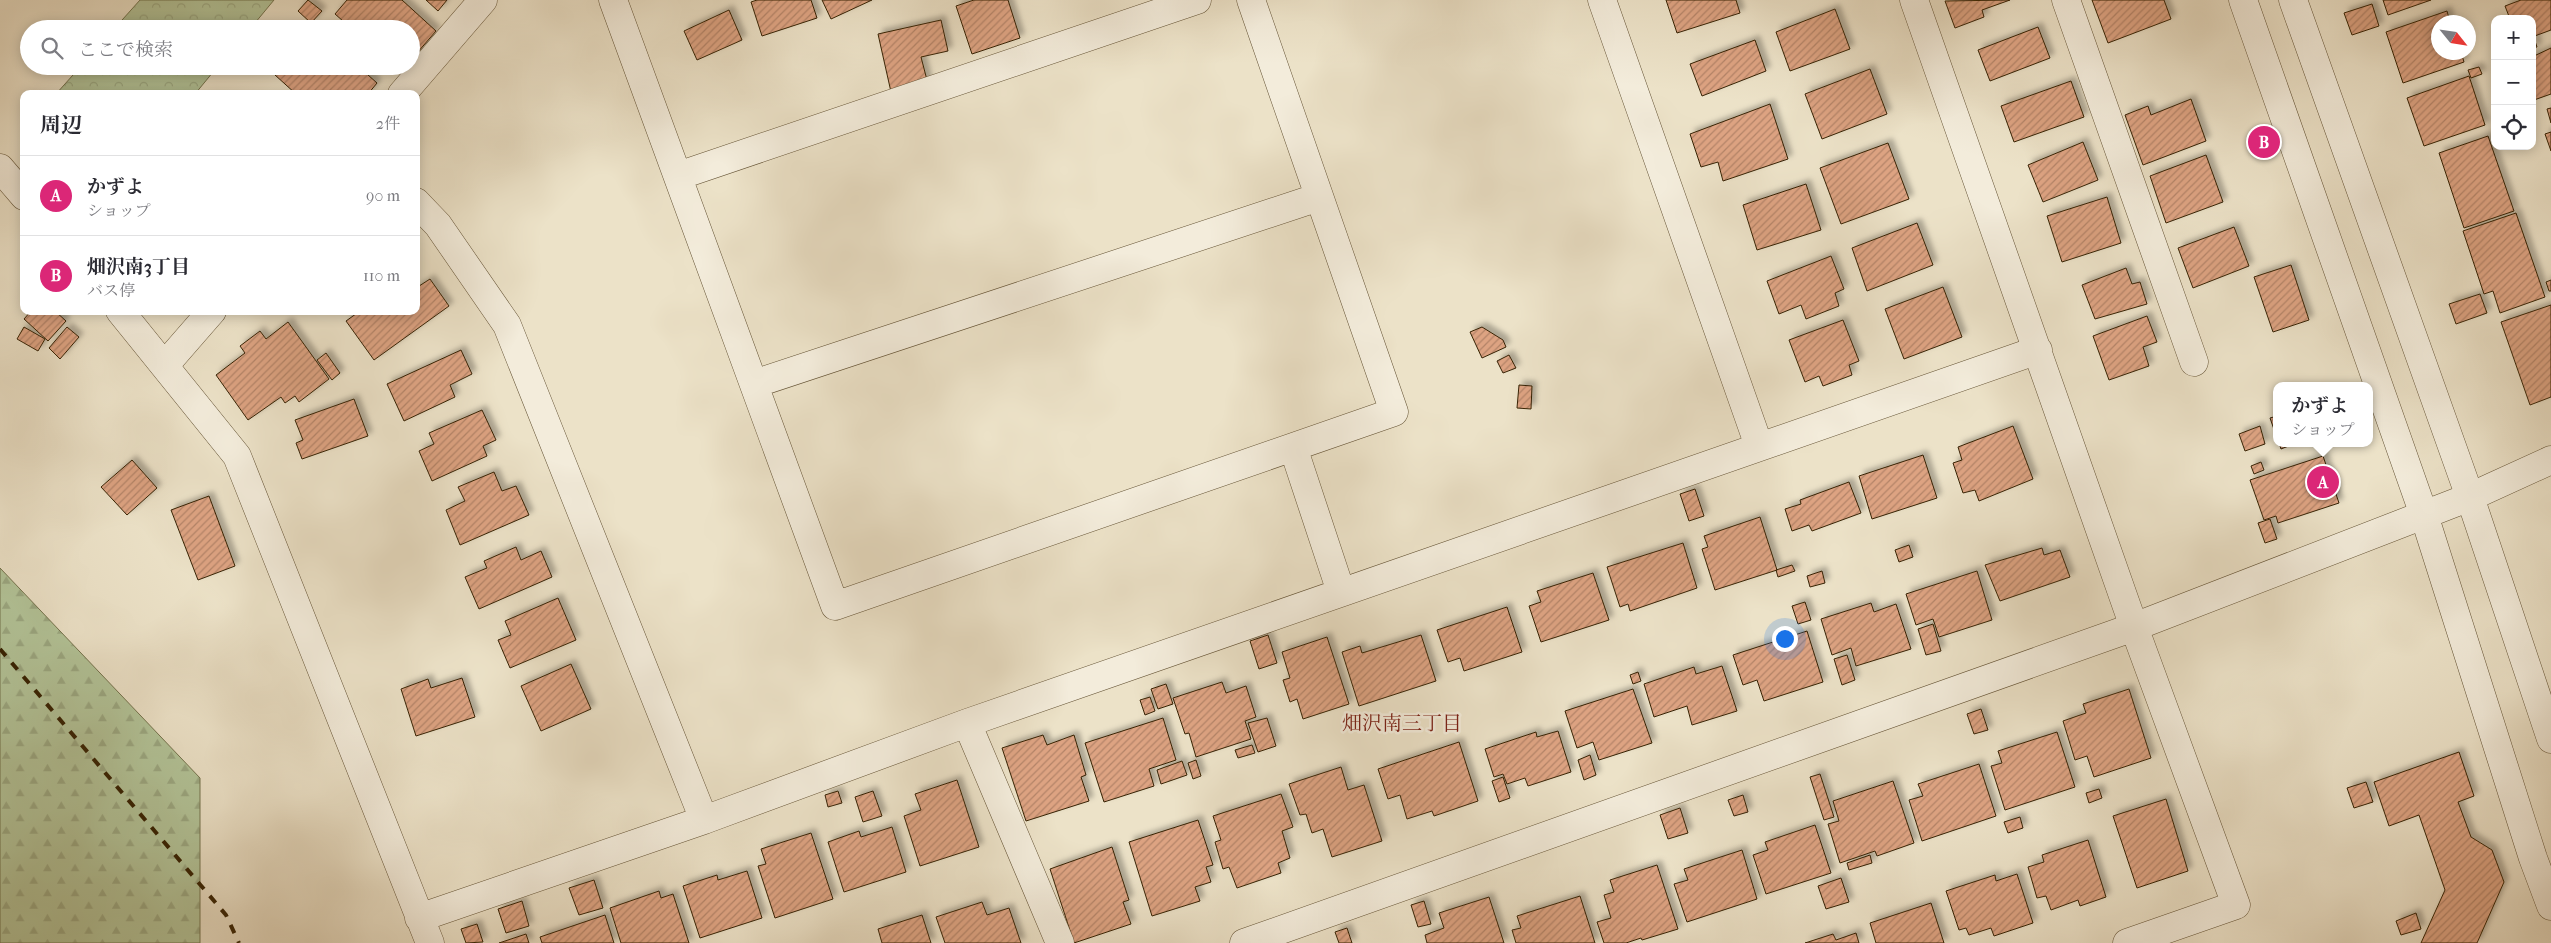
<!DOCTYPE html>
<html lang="ja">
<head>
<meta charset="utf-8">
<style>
  :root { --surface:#fff; --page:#f7f7f7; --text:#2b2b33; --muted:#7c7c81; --line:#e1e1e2; --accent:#db2777 }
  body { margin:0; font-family:"IM FELL French Canon","Noto Serif JP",serif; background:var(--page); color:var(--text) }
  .controls { position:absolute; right:15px; top:15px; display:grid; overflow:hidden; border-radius:10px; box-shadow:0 2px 12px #0003 }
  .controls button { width:45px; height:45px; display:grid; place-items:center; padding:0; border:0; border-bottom:1px solid var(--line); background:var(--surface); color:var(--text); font:25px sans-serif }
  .compass { position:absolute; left:2431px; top:15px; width:45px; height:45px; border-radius:50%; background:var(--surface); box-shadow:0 2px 12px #0003; rotate:120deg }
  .you { position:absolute; left:1784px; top:638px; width:18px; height:18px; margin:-12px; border:4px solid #fff; border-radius:50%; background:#1a73e8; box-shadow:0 0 0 8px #1a73e833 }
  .badge { display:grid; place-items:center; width:32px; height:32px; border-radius:50%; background:var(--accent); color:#fff; font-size:16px; font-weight:700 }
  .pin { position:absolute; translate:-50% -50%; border:2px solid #fff; box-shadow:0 1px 5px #0006 }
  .popup { position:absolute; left:2273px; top:382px; width:100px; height:65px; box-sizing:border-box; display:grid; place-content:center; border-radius:10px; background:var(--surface); filter:drop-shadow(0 1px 4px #0005); font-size:16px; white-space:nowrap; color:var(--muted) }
  .popup b { font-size:19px; color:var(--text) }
  .popup::after { content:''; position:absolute; left:50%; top:100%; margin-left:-10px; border:10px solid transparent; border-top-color:var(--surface) }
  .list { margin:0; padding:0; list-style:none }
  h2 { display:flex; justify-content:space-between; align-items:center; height:65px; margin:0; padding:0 20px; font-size:21px }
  h2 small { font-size:16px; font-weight:400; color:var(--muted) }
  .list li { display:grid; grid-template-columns:32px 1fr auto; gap:15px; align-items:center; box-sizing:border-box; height:80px; padding:0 20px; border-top:1px solid var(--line) }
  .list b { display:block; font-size:19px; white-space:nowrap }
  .list p { margin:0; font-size:16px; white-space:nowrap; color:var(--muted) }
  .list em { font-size:16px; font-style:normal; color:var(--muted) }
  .icon { flex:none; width:28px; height:28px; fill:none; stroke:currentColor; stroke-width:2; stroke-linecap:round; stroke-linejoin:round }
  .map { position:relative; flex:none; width:2551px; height:943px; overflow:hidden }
  .search { position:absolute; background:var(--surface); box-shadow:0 2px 12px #0003; left:20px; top:20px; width:400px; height:55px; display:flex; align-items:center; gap:12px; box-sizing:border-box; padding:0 18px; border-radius:28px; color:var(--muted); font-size:19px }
  .panel { position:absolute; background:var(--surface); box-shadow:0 2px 12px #0003; left:20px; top:90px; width:400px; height:225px; border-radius:10px }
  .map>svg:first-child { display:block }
</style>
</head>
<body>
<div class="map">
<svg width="2551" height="943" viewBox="0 0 2551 943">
  <defs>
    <pattern id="forest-firs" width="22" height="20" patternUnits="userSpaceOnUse" patternTransform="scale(1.25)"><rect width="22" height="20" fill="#b3c499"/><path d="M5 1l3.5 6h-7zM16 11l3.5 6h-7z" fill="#9ba882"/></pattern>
    <pattern id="park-crowns" width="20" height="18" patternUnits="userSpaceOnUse" patternTransform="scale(1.25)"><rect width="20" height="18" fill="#b3c499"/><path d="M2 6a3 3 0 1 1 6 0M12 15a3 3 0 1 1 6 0" fill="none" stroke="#9ba882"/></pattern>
    <pattern id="building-hatch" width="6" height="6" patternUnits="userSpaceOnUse" patternTransform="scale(1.25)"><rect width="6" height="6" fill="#dda382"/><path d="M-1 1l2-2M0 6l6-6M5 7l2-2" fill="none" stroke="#b48468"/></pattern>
    <filter id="shadow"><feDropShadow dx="4.5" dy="-4.5" stdDeviation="2.5" flood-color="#0004"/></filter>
  </defs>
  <rect width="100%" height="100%" fill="#ece2c8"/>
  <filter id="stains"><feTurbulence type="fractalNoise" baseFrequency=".004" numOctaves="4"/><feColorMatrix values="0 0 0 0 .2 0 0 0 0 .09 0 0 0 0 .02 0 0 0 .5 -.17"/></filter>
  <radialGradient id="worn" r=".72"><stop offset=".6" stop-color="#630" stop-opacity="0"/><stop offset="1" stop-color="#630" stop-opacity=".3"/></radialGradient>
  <path fill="url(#forest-firs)" stroke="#75744e" d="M0 568 200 778V943H0Z"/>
  <path fill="url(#park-crowns)" stroke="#75744e" d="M140 0H274L250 29H114Z
    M81 66H218L195 94H56Z"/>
  <path fill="url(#building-hatch)" stroke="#372304" filter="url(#shadow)" d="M308 0 322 11 311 23 298 11Z
    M347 0H402L436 31 411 60V29H352L335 14Z
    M426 0H447L438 11Z
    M757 0H811L817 18 762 36 751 2Z
    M822 0H872L831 19Z
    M974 0H1008L1020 38 972 54 956 6Z
    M1666 0H1736L1740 13 1677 33Z
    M2010 0 1982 10 1984 17 1955 28 1945 1Z
    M2092 0H2164L2171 19 2108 43Z
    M2383 0H2431L2388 15Z
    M2521 0H2551V30L2532 37V19H2510L2505 6Z
    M2372 4 2379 26 2352 35 2344 13Z
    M1835 9 1850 49 1790 71 1776 32Z
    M729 10 742 40 697 60 684 31Z
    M2447 11 2450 22H2438V52H2461L2464 62 2403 83 2386 32Z
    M941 20 948 51 921 57 928 84 891 92 878 34Z
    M2038 27 2050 58 1990 81 1978 50Z
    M2534 38 2537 47 2532 48V39Z
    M1755 40 1766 71 1702 96 1690 64Z
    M2551 48V94L2534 100 2532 57Z
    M283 66H358L377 83 368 94H296L275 75Z
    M395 66H406L401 72Z
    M2479 67 2482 74 2471 78 2468 70Z
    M1870 69 1887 114 1822 139 1805 94Z
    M2469 76 2485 125 2424 146 2407 98Z
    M2071 81 2084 117 2014 142 2001 106Z
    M2191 99 2206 141 2143 165 2125 115 2148 106 2151 115Z
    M1770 104 1788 159 1723 181 1718 162 1701 167 1690 134Z
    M2551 108V123L2547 109Z
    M2551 132V151L2545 134Z
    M2488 136 2514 211 2464 228 2439 153Z
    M2083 142 2098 180 2043 202 2028 165Z
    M1888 143 1909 199 1841 224 1820 168Z
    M2206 155 2223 202 2166 223 2150 176Z
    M1806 184 1821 230 1757 250 1743 205Z
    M2107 197 2121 243 2062 262 2047 216Z
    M2516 213 2545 297 2500 313 2493 291 2484 294 2463 231Z
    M1917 223 1933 265 1867 291 1852 248Z
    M2234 227 2249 266 2193 288 2178 248Z
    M1831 256 1844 289 1835 293 1839 306 1806 319 1801 305 1779 314 1767 281Z
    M2291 265 2309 320 2273 332 2254 277Z
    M2126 268 2132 284 2140 282 2147 304 2095 319 2082 285Z
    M430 279 449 306 374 360 346 321 360 311H416V288Z
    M2551 280V291H2549L2546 282Z
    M1943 287 1962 337 1904 359 1885 309Z
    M2480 294 2487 313 2456 324 2449 304Z
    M2551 305V397L2530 405 2501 322Z
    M31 311H55L66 321 48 341 24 319Z
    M2147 316 2157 342 2143 347 2149 366 2109 380 2093 336Z
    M1843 320 1859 361 1849 365 1852 375 1823 386 1819 376 1805 382 1789 340Z
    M288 322 329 379 299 402 295 396 285 403 281 397 248 420 216 375 245 353 240 346 260 331 266 339Z
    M24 327 45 339 38 351 17 339Z
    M67 327 79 337 60 359 49 348Z
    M1482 327 1503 340 1506 347 1482 358 1470 332Z
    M461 350 472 374 450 385 455 397 404 421 387 384Z
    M326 353 340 373 332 380 317 360Z
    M1509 355 1516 368 1503 373 1497 361Z
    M1519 385 1532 386 1531 409 1517 408Z
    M354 399 368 436 302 459 296 443 303 440 295 420Z
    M482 410 496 440 483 446 487 456 432 481 419 451 434 444 429 433Z
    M2277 416V438L2270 418Z
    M2013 426 2033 479 1979 501 1975 490 1963 493 1953 463 1962 460 1958 447Z
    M2260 426 2265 444 2245 451 2239 434Z
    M2279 443H2296L2281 449Z
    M1923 455 1937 498 1872 519 1859 476Z
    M2323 456 2339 503 2278 523 2276 516 2264 520 2250 480Z
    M132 460 157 488 127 515 101 487Z
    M2261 462 2264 470 2254 474 2251 466Z
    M494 472 502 491 516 486 529 515 460 545 446 510 465 501 458 487Z
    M1849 482 1861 513 1812 531 1809 525 1792 531 1785 509 1801 504 1800 500Z
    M1695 489 1704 516 1689 521 1680 494Z
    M209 496 235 566 198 580 171 510Z
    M1760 517 1777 570 1715 590 1702 549 1708 547 1704 536Z
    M2270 519 2277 539 2265 543 2258 523Z
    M1683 543 1697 588 1630 611 1628 604 1620 607 1607 567Z
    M1909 545 1913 557 1899 562 1895 550Z
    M516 547 521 560 541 551 552 577 479 609 465 577 487 568 484 561Z
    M2042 548 2044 555 2060 550 2070 577 2000 601 1985 565Z
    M1792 565 1795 571 1778 577 1776 570Z
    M1822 571 1825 583 1810 587 1807 576Z
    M1977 571 1992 620 1939 637 1933 619 1916 625 1906 594Z
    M1593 573 1609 620 1541 642 1529 606 1541 602 1537 591Z
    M558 598 576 640 510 668 498 640 511 635 505 621Z
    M1805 602 1811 620 1798 624 1792 606Z
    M1871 603 1874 612 1896 604 1911 649 1856 666 1851 648 1832 655 1821 619Z
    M1507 607 1522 652 1464 671 1460 658 1448 662 1437 630Z
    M1933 624 1941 651 1926 655 1918 629Z
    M1807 631 1823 682 1764 701 1757 680 1743 685 1733 655Z
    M1268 635 1277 663 1259 669 1250 641Z
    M1421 635 1436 681 1359 706 1342 652 1360 646 1362 653Z
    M1327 637 1349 704 1303 719 1297 699 1290 702 1283 680 1290 678 1282 652Z
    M1847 655 1855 680 1842 685 1834 659Z
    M571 664 591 709 541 731 521 686Z
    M1722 666 1737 711 1692 725 1687 706 1654 717 1644 684 1694 667 1696 674Z
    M1638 672 1641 681 1633 684 1630 675Z
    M462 678 475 717 416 736 401 689 428 679 431 688Z
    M1222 682 1226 693 1246 686 1256 717 1245 721 1251 739 1196 757 1189 733 1185 734 1173 698Z
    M1166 684 1173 704 1158 709 1151 689Z
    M1633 689 1652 743 1599 760 1593 742 1577 748 1565 711Z
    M2129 689 2151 758 2094 777 2087 756 2075 760 2063 721 2086 713 2083 704Z
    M1150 697 1155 711 1145 715 1140 700Z
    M1981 709 1988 730 1974 734 1967 714Z
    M1163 718 1176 760 1149 769 1154 786 1104 802 1085 743Z
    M1267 718 1276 746 1258 752 1248 723Z
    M1558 731 1571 772 1528 786 1525 778 1507 784 1503 774 1494 777 1485 749 1536 732 1537 737Z
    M2057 732 2075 787 2005 810 1991 766 2002 763 1998 751Z
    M1043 735 1047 745 1074 735 1086 775 1081 777 1089 801 1026 821 1002 748Z
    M1459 742 1478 801 1434 816 1432 811 1407 819 1400 795 1388 799 1378 769Z
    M1252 745 1255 753 1238 758 1235 750Z
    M2459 752 2474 796 2458 802 2471 837 2492 850 2504 882 2477 943H2421L2445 890 2419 815 2389 826 2374 782Z
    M1590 755 1596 775 1584 780 1578 760Z
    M1196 760 1201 776 1193 779 1188 763Z
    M1182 761 1187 775 1161 784 1157 770Z
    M1979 764 1996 816 1922 841 1909 800 1923 796 1918 784Z
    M1341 767 1348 790 1364 785 1382 841 1332 857 1323 829 1312 833 1306 814 1300 815 1289 784Z
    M1820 774 1834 817 1824 820 1810 777Z
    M1503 777 1510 798 1499 802 1492 781Z
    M957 780 979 847 920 866 904 816 921 810 915 794Z
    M1893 781 1914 843 1877 856 1875 851 1840 863 1828 824 1839 821 1833 801Z
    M2366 782 2373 802 2354 808 2347 788Z
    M2099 789 2102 798 2089 803 2086 793Z
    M838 791 842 803 828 807 825 795Z
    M873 791 882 816 863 822 855 797Z
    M1281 794 1293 827 1282 831 1290 858 1278 863 1281 873 1237 888 1229 867 1223 869 1215 842 1221 840 1213 816Z
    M1743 795 1748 812 1734 816 1728 800Z
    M2166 799 2188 871 2137 888 2113 816Z
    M1680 808 1688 833 1668 839 1660 815Z
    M2020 817 2023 828 2008 833 2004 822Z
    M1198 820 1213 865 1206 867 1211 882 1195 887 1200 901 1152 916 1129 842Z
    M1815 825 1831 873 1766 894 1753 855 1768 850 1765 842Z
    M892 827 906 872 844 892 828 842 859 831 861 837Z
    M811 833 833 899 775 918 758 866 766 864 761 849Z
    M2088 840 2106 897 2080 906 2078 900 2051 910 2046 896 2037 898 2028 867 2044 862 2042 855Z
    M1112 847 1129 900 1123 902 1131 924 1074 943 1050 869Z
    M1742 850 1757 899 1687 922 1674 884 1688 880 1684 869Z
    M1870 855 1872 863 1849 870 1847 863Z
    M1657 865 1678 929 1642 940 1641 938 1626 943H1604L1597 922 1611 918 1604 895 1614 892 1610 880Z
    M747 871 762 918 700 938 683 886 717 875 718 880Z
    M2017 874 2033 923 1994 936 1991 928 1969 935 1966 928 1959 930 1946 891 1995 875 1996 881Z
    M1841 878 1849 902 1826 909 1818 886Z
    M594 880 603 908 579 915 569 888Z
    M659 891 661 898 673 894 689 943H621L610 908Z
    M1580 896 1595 943H1516L1512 930 1521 928 1517 916Z
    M1489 897 1504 943H1427L1425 935 1444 928 1439 913Z
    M522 901 529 926 506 933 498 909Z
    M1424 901 1431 924 1418 927 1411 905Z
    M982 902 987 915 1009 908 1021 943H945L936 917Z
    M1931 903 1944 943H1876L1870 923Z
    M2416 913 2421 929 2401 935 2396 921Z
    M605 915 614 943H542L540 937Z
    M922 915 931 943H882L878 929Z
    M477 924 483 942 466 943 461 929Z
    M1347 928 1352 943H1339L1335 932Z
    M1856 933 1859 943H1805L1833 934 1836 940Z
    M526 934 529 943H499Z"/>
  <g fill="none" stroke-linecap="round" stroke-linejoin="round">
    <defs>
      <path id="minor" d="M613 0 835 606 1394 412 1251 0
        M1602 0 1759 446
        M1914 0 2134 627 2236 905 2127 943
        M2066 0 2194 362
        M2243 0 2424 515 2533 858 2551 906
        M2293 0 2470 497 2551 739
        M402 94 483 0
        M0 168 24 196
        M678 176 1197 0
        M416 202 438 225 507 325 704 820
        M120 311 237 456 430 943
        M165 365 212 311
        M754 384 1319 197
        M1293 447 1341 592
        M967 723 1060 943
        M419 918 704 820 967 723 2038 350
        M1244 943 2134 627 2470 497 2551 460"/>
    </defs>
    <use href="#minor" stroke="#645335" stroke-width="29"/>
    <use href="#minor" stroke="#f3ecdb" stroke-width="28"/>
    <path stroke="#372304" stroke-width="4" stroke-dasharray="9 9" stroke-linecap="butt" d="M0 649 226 915 239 943"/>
  </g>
  <g text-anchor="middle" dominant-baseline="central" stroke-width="5" stroke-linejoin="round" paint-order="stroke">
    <g font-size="20" fill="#7a1f14" stroke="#f3ecdb">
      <text x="1402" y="723">畑沢南三丁目</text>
    </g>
  </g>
  <rect width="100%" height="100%" filter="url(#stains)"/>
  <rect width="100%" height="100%" fill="url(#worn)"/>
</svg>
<div class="controls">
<button>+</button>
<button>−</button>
<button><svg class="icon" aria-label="locate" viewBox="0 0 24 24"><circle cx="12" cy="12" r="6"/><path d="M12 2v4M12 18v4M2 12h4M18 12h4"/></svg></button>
</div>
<svg class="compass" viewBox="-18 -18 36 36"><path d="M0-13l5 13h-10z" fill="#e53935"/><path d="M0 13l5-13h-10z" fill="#7c7c81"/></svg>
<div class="you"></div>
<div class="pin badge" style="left:2323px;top:482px">A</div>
<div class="popup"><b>かずよ</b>ショップ</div>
<div class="pin badge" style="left:2264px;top:142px">B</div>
<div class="search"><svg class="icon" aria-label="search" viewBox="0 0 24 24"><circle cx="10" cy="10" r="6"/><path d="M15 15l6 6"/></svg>ここで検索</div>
<section class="panel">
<h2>周辺<small>2件</small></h2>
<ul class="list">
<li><span class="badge">A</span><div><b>かずよ</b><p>ショップ</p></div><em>90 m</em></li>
<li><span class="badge">B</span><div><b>畑沢南3丁目</b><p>バス停</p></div><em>110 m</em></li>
</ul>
</section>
</div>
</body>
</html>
